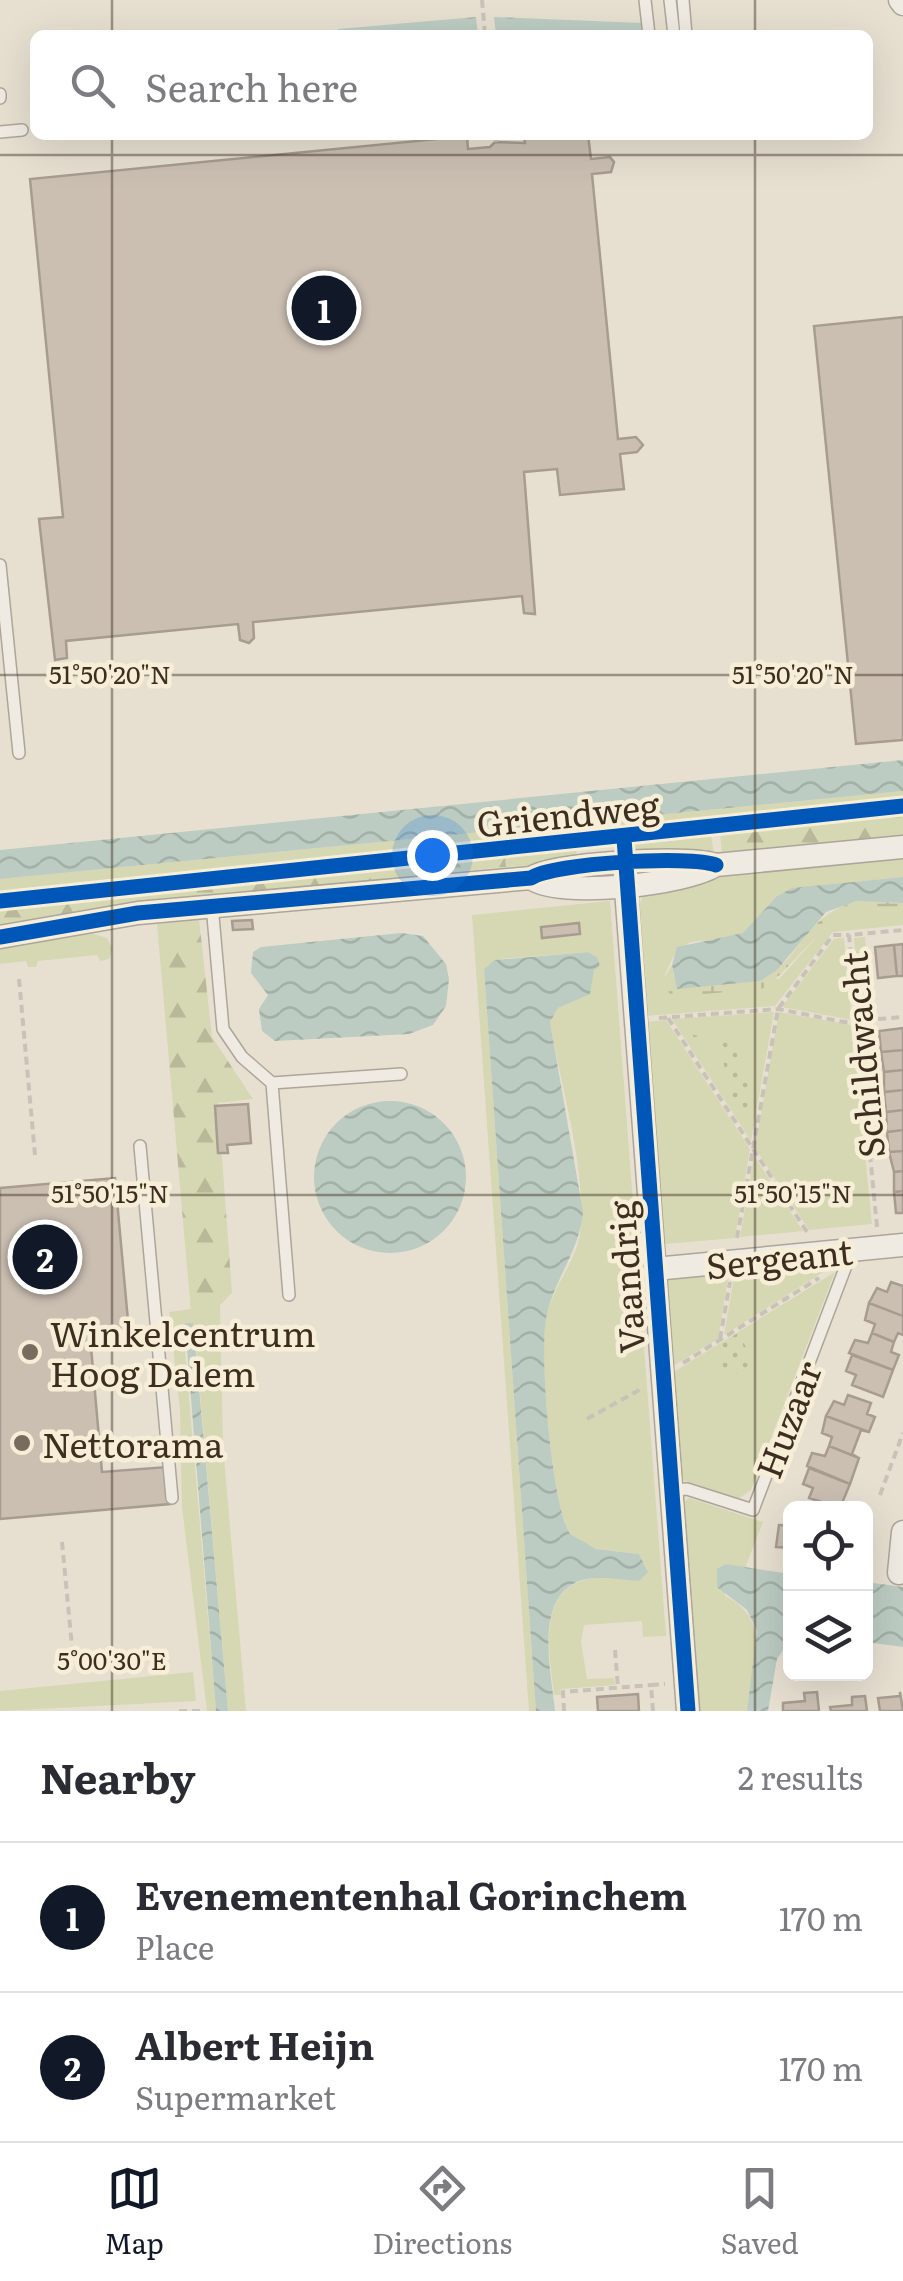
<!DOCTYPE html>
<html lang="en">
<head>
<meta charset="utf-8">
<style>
  :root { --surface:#fff; --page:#f2f2f3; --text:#2b2b33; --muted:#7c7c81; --line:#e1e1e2; --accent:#111827 }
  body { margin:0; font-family:Literata,serif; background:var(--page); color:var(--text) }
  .controls { position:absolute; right:30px; bottom:30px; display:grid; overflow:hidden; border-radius:15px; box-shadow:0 10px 40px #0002 }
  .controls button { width:90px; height:90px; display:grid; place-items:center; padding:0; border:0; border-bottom:2px solid var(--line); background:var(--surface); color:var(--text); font:50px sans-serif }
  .you { position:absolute; left:432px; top:855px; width:35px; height:35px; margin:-25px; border:8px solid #fff; border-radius:50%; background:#1a73e8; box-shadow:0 0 0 15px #1a73e833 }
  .badge { display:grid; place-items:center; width:65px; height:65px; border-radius:50%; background:var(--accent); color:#fff; font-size:32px; font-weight:700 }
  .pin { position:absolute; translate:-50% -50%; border:5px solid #fff; box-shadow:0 2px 10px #0006 }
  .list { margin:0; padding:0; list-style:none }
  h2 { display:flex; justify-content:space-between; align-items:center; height:130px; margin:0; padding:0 40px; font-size:42px }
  h2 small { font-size:32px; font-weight:400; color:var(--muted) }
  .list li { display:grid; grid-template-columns:65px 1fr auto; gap:30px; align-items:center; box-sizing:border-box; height:150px; padding:0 40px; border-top:2px solid var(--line) }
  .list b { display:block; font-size:38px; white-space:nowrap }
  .list p { margin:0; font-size:32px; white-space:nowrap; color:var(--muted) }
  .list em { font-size:32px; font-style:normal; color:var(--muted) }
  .icon { flex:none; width:55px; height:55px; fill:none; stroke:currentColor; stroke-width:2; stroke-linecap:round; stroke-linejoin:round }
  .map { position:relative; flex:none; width:903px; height:1711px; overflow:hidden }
  .search { position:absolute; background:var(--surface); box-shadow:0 10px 40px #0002; left:30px; right:30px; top:30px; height:110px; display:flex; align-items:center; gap:25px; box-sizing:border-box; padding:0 35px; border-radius:15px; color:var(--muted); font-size:38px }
  .sheet { height:430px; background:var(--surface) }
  nav { display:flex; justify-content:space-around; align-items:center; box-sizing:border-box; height:140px; border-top:2px solid var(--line); background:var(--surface); font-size:28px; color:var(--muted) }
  nav a { display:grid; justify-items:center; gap:5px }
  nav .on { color:var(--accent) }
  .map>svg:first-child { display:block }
</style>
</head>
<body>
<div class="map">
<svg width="903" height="1711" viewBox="0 0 903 1711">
  <defs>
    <pattern id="forest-firs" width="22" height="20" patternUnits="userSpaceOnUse" patternTransform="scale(2.5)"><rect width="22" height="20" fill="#d6d7b3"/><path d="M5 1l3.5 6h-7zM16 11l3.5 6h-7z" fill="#b9b99a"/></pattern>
    <pattern id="wetland-marsh" width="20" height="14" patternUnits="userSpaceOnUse" patternTransform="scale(2.5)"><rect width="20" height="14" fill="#d6d7b3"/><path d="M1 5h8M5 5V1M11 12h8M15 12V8" fill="none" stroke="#b9b99a"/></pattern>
    <pattern id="park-dots" width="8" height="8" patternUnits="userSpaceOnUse" patternTransform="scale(2.5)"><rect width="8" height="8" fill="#d6d7b3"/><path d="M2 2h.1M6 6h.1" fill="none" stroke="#b9b99a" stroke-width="1.8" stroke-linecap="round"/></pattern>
    <pattern id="water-waves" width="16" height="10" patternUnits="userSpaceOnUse" patternTransform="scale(2.5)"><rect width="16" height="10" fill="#bcccc2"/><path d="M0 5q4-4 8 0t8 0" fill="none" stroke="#a2b0a6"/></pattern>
  </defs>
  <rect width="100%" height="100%" fill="#e7e0d1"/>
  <path fill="#d6d7b3" d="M903 791V801L883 805 0 896V879Z
    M711 834 714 855 630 858 633 842Z
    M576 848 577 862 506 867 505 855Z
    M903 857V877L822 885 768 905 751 929 735 937 690 942 673 957 664 977 779 979 833 919 864 909 903 911V925L833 932 775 1006 646 1016 638 908 643 896 660 887 715 876Z
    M610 901 666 1636 643 1637 642 1621 584 1625 581 1642 587 1679 614 1678 615 1685 561 1689V1695H554C551 1663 537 1601 576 1583 587 1577 628 1574 647 1569L639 1554 596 1549 570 1534C552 1506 539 1352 546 1317 553 1285 580 1257 581 1225 584 1158 561 1088 550 1022L558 1008C587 995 590 988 597 957L588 952 500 959 484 969 536 1711H529L472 915Z
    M90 933 107 938 113 949 109 959 100 961 97 955 38 961 36 967H28L26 961 0 964V946Z
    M865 937 873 1017 861 1019 854 938Z
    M844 938 852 1020 782 1007 834 939Z
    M774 1012 751 1141 672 1019Z
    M779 1012 852 1025 872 1224 809 1230 755 1148Z
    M666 1020 750 1149 735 1238 664 1244 647 1022Z
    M754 1156 803 1231 740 1237Z
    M823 1261 828 1269 724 1335 735 1271Z
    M729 1272 718 1339 671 1367 664 1278Z
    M835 1272 751 1490 738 1499 685 1481 678 1476 672 1373Z
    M220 1305 223 1446 246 1711H228L194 1324 186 1323 183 1328 216 1711H207L182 1507 180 1410 169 1312Z
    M689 1498 763 1522 745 1568 726 1564 725 1596C773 1619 754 1669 747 1711H698L681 1505Z
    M193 1672 196 1701 0 1711V1691Z"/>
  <path fill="url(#forest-firs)" d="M903 812V837L722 854 720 833Z
    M505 855 506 867 138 903 0 926V906Z
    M199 919 212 1037 253 1099 218 1103 232 1293 219 1306 191 1312 157 924Z"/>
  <path fill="url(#wetland-marsh)" d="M857 901 903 903V911L864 909 834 919 767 988 675 997 669 993 664 978 672 965 675 984C701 985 737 991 762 979 803 959 800 918 857 901Z"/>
  <path fill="url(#park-dots)" d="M679 1031 713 1040 740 1039 733 1044 752 1096 747 1111 734 1105 722 1057 724 1046 684 1038Z
    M738 1333 755 1363 738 1374 722 1368 716 1346Z"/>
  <path fill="url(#water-waves)" d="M476 17 478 35H338V29Z
    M494 17 642 23V35H496Z
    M903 760V791L0 879V850Z
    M903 877V903L857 901 826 912 777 970 760 981 677 989 672 965 677 947 743 933 776 897 792 888Z
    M401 933 423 936 446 964 449 979 446 1006 433 1025 409 1034 275 1041 262 1031 259 1009 268 995 251 973 253 952 261 947Z
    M588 952 597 957 600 966 594 970 590 994 558 1008 550 1022 583 1212C580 1250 555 1278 547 1314 538 1348 552 1506 570 1534L596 1549 639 1554 648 1572 639 1581C620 1580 593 1574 575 1583 534 1603 552 1676 555 1711H536L484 969 495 960Z
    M314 1177a76 76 0 1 1 152 0a76 76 0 1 1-152 0Z
    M185 1323H193L194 1331 228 1711H216Z
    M726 1564 790 1574V1640L777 1659 768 1711H747L757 1631 747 1610 717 1587V1569Z
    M866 1582 903 1587V1647L866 1642Z"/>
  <path fill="#cbbfb2" stroke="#a89c90" stroke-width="2.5" d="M524 135H588L591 159 610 157 614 162 611 172 592 174 618 439 636 437 643 445 637 452 620 454 624 489 560 495 557 469 524 472 535 614 524 613 522 596 253 622 254 638 249 643 240 640 238 624 66 641 67 658 55 660 39 519 63 517 30 179 467 136 468 149 490 147 495 142 525 143Z
    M903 317V740L856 744 814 326Z
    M252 920 253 929 233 930 232 921Z
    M579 923 580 934 542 938 541 927Z
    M903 944V976H897L894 945Z
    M894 945 897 976 878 978 875 947Z
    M903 1028V1050L881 1052 879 1031Z
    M903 1050V1070L884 1072 881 1052Z
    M903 1070V1090L884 1092V1072Z
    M903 1090V1110L886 1112 884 1092Z
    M248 1104 251 1143 227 1145 228 1153H218L215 1106Z
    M903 1110V1130L887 1132 886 1112Z
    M903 1130V1151L889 1152 887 1132Z
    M903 1151V1171L894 1172 889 1152Z
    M903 1171V1191L894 1192V1172Z
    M115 1178 130 1343 91 1347 102 1472 167 1467 170 1504 0 1519V1188Z
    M903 1191V1213H896L894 1192Z
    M891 1282 903 1286V1316L869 1303 877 1288 887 1292Z
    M869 1303 903 1316V1335L898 1333 894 1342 872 1333 875 1324 865 1320Z
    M872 1333 894 1342 891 1352 899 1355 893 1370 849 1353 855 1340 868 1343Z
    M852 1355 893 1370 883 1397 852 1385 856 1375 846 1371Z
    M848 1395 871 1403 867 1414 875 1417 869 1432 826 1416 834 1401 844 1405Z
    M826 1416 869 1432 861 1430 852 1454 859 1458 829 1446 832 1437 822 1433Z
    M829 1446 859 1458 850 1484 807 1466 812 1453 825 1456Z
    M809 1468 850 1484 840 1508 809 1498 813 1488 803 1484Z
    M779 1525 790 1526V1548L776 1547Z
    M817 1692 819 1711H783V1703L805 1701 804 1693Z
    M900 1692 903 1711H880L878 1698 900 1696Z
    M638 1694 639 1711H598L597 1697Z
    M865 1696 867 1711H831L830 1707 852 1705V1697Z"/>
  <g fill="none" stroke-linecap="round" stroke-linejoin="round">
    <defs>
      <path id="service" d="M645 0 649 35
        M670 0 674 35
        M683 0 686 35
        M0 94V98
        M0 132 22 130
        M0 565 19 753
        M212 905 223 1029 242 1057 272 1083 289 1295
        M272 1083 401 1074
        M140 1146 172 1498
        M671 1490 687 1489 753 1510 852 1250"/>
      <path id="minor" d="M900 0 903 4
        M624 863 688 1711
        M531 878C558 899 688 884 716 865L903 847
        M0 937 138 913 531 878C553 863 690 855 716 865
        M655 1269 903 1245
        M899 1573 903 1532"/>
    </defs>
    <use href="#service" stroke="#ada599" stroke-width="14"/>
    <use href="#minor" stroke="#ada599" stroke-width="25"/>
    <path stroke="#c8c2b9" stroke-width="4" stroke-dasharray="8 5" stroke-linecap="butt" d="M482 0 485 35
      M496 135V142
      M19 979 35 1155
      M659 1018 778 1009 844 1022 903 1017
      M668 1018 807 1232
      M877 1227 849 935 903 930
      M737 1238 778 1009 833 935H849
      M720 1339 730 1282
      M683 1363 819 1278
      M587 1419 641 1389
      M880 1495 903 1433
      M62 1542 73 1657
      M615 1650 618 1688
      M179 1711H204
      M564 1711 563 1692 651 1685
      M653 1711 651 1685 665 1684"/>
    <use href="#service" stroke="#efebe3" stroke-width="11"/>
    <use href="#minor" stroke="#efebe3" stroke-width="22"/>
    <defs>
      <path id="cycleway" d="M624 838 688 1711
        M0 901 903 806
        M0 937 138 913 531 878C553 863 690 855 716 865"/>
    </defs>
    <use href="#cycleway" stroke="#f7eed8" stroke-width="21"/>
    <use href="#cycleway" stroke="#0057b8" stroke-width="15"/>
  </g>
  <path fill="none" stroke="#3d2e20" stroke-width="2.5" stroke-opacity="0.45" d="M112 0V35M755 0V35M112 135V1711M755 135V1711M0 155H903M0 675H903M0 1195H903"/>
  <g fill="#786c5e" stroke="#f7eed8" stroke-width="4">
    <circle cx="30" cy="1352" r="10"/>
    <circle cx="22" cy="1443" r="10"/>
  </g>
  <g text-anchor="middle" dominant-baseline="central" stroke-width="9" stroke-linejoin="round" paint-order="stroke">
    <g font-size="35" fill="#3d2e20" stroke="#f7eed8">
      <text transform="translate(568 813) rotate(-6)">Griendweg</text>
      <text transform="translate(861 1055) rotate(-95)">Schildwacht</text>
      <text transform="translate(779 1257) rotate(-6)">Sergeant</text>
      <text transform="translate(625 1277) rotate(-94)">Vaandrig</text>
      <text transform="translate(787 1419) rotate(-69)">Huzaar</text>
    </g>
    <g font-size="35" fill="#3d2e20" stroke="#f7eed8" text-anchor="start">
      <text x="50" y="1332">Winkelcentrum<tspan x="50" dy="40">Hoog Dalem</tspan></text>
      <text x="42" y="1443">Nettorama</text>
    </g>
  </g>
  <g font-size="25" text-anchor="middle" fill="#3d2e20" stroke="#f7eed8" stroke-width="9" stroke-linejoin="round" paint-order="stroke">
    <text x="110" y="684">51°50'20"N</text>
    <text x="793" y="684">51°50'20"N</text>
    <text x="110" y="1203">51°50'15"N</text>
    <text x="793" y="1203">51°50'15"N</text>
    <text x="112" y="1670">5°00'30"E</text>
  </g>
</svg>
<div class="controls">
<button><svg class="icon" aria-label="locate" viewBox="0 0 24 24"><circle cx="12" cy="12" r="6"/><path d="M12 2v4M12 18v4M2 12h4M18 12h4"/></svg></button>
<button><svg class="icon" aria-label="layers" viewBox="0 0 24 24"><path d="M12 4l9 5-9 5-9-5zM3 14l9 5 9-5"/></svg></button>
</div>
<div class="you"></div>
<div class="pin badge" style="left:324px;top:308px">1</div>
<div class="pin badge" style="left:45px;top:1257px">2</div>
<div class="search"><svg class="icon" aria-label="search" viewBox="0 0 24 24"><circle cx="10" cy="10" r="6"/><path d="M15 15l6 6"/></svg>Search here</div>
</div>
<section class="sheet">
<h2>Nearby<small>2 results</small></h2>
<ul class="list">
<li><span class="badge">1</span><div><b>Evenementenhal Gorinchem</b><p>Place</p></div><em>170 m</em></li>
<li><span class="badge">2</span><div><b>Albert Heijn</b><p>Supermarket</p></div><em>170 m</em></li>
</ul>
</section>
<nav>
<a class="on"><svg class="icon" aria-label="map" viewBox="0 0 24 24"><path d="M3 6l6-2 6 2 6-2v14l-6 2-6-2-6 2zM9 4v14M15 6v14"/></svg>Map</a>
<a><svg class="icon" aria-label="directions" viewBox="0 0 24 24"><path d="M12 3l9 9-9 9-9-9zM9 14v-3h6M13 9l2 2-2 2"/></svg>Directions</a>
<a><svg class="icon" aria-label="saved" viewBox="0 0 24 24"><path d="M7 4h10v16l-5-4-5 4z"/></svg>Saved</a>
</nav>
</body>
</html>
